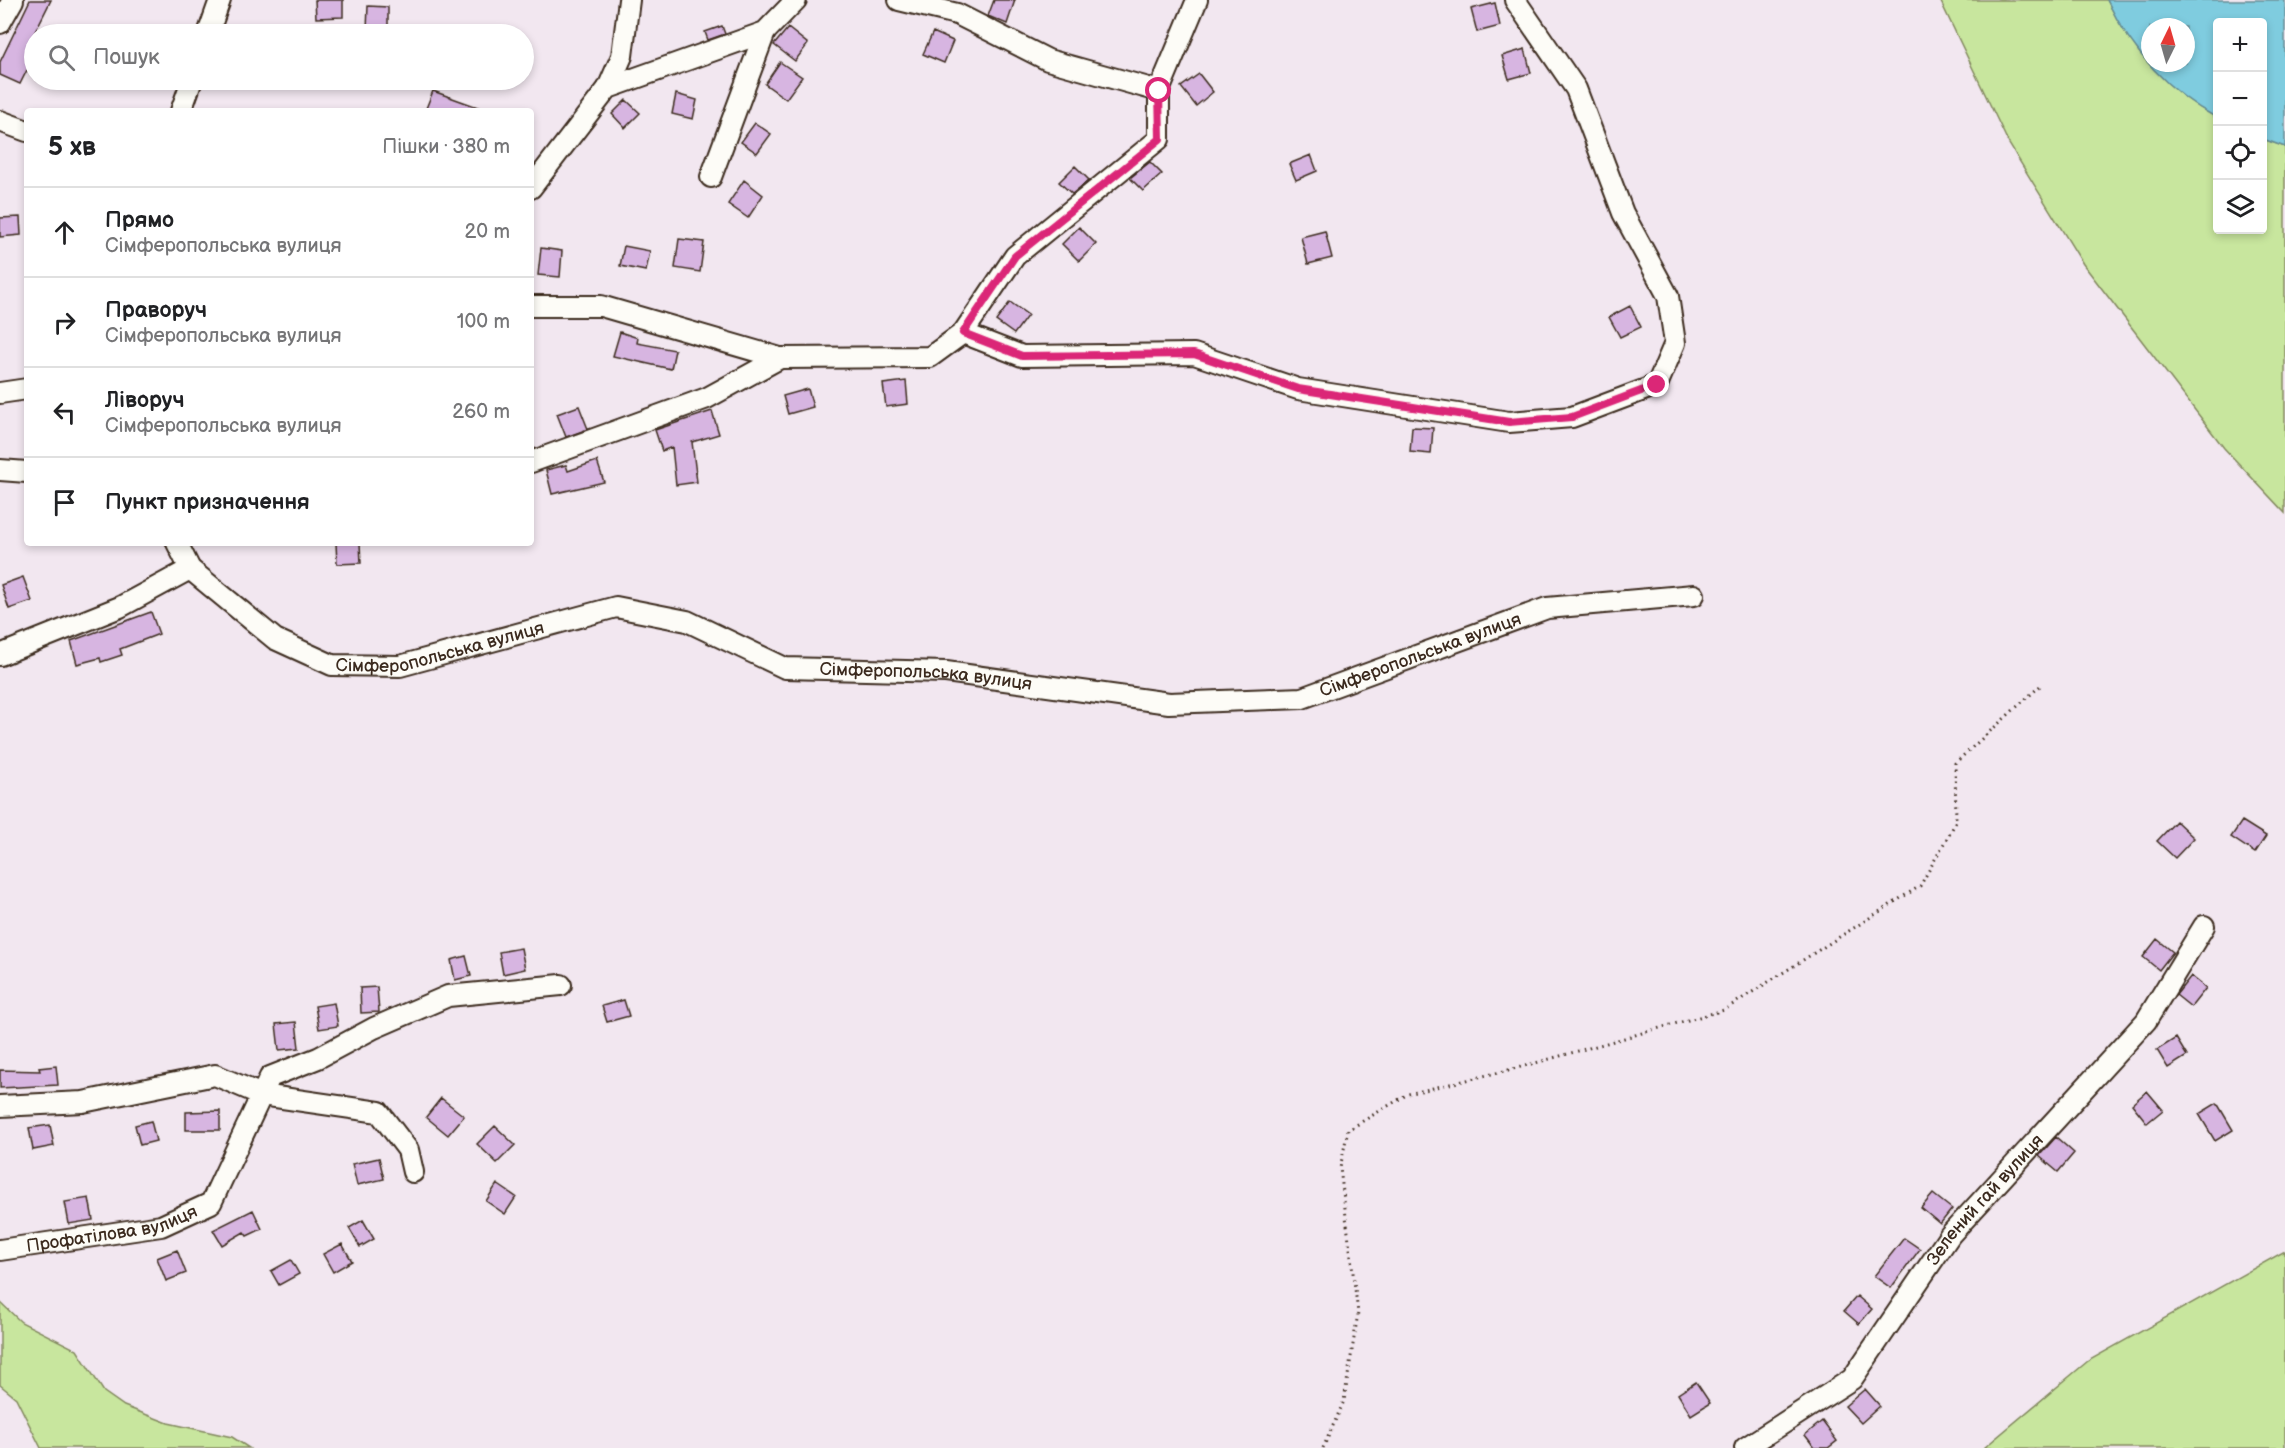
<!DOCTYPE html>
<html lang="uk">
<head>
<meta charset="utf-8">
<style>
  :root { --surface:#fff; --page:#f6f6f6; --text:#202124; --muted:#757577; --line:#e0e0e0 }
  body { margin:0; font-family:"Balsamiq Sans",sans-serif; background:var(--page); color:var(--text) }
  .controls { position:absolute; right:18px; top:18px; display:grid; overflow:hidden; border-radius:6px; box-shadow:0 3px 9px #0003 }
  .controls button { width:54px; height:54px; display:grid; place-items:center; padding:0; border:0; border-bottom:2px solid var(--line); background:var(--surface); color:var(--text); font:30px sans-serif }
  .compass { position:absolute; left:2141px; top:18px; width:54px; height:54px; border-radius:50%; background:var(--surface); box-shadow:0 3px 9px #0003; rotate:5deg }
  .stop { position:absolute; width:18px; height:18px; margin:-14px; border:4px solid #db2777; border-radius:50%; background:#fff }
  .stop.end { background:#db2777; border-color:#fff; box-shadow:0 2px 6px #0008 }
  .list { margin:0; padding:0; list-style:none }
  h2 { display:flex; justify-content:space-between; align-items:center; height:78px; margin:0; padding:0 24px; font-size:26px }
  h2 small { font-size:20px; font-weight:400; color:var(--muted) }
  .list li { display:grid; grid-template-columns:39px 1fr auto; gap:18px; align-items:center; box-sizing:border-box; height:90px; padding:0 24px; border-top:2px solid var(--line) }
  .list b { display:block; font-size:22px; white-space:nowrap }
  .list p { margin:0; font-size:20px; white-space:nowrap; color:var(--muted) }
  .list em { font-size:20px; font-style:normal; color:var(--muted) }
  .icon { flex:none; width:33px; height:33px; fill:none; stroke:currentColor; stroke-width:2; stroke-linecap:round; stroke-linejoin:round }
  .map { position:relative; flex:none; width:2285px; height:1448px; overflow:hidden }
  .search { position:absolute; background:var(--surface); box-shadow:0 3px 9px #0003; left:24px; top:24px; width:510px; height:66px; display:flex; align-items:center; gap:15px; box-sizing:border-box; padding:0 21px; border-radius:33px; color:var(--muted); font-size:22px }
  .panel { position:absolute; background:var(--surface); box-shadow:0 3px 9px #0003; left:24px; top:108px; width:510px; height:438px; border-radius:6px }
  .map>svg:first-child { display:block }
</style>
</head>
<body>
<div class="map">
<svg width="2285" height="1448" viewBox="0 0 2285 1448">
  <rect width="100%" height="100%" fill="#f2e7f0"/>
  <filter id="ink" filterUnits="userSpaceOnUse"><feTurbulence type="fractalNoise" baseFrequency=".0167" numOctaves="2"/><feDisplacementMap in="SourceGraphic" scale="12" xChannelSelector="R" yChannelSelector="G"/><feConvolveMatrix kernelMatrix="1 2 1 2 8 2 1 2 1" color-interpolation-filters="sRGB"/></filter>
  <g filter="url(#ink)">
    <path fill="#c8e69e" stroke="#82885e" stroke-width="1.5" d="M1940 0H2107C2132 52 2167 91 2217 118L2218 230H2262L2263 139 2285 147V513L2224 448 2083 264 2009 144Z
      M2285 1251V1448H1984L2088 1361Z
      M0 1302 21 1322 77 1350 104 1392 124 1406 168 1423 232 1437 249 1448H41L16 1398 0 1385Z"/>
    <path fill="#7fccdf" stroke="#648b92" stroke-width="1.5" fill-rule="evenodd" d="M2107 0H2285V147L2263 139 2262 22H2218L2217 118C2167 91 2132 52 2107 0ZM2150 27H2186V63H2150Z"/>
    <path fill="#d7b5e1" stroke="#3b2a1e" stroke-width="1.5" d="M30 0H51L34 34V46L29 58 32 60 20 84 0 75V62Z
      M315 0H343V17L316 18Z
      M994 0H1015L1007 24 988 16Z
      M1495 3 1500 26 1477 32 1471 9Z
      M368 6 388 7V30H367Z
      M722 26 725 34 708 40 705 32Z
      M788 28 808 44 795 61 774 45Z
      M933 32 953 41 944 63 923 54Z
      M1525 49 1531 73 1509 79 1502 56Z
      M780 62 802 77 786 99 765 84Z
      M1199 74 1213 92 1196 106 1181 87Z
      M433 91 483 109 482 111H425Z
      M676 94 697 100 693 119 672 114Z
      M626 100 640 113 625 128 612 114Z
      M755 123 771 134 757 153 741 142Z
      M1311 155 1317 171 1296 180 1289 164Z
      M1150 162 1162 174 1143 191 1130 178Z
      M1075 166 1089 180 1072 194 1059 182Z
      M744 180 763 195 748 218 728 204Z
      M20 217 21 235 0 237V218Z
      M1079 227 1096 244 1079 261 1062 244Z
      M1325 231 1332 258 1308 264 1301 237Z
      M679 239 704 242 700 272 675 268Z
      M624 246 650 251 646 271 620 266Z
      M541 248 562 251 560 277 538 275Z
      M1010 302 1028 315 1014 334 996 321Z
      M1630 306 1641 327 1620 337 1609 317Z
      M620 332 638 338 637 343 675 350 671 369 613 356Z
      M906 381 908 404 886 407 883 384Z
      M808 389 813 407 788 414 783 396Z
      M579 406 588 429 566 437 557 414Z
      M712 411 719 434 692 442 697 482 676 485 672 447 662 451 655 430Z
      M1412 427 1433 428 1431 454 1410 452Z
      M597 461 604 482 552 494 546 470 566 465 568 471Z
      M336 543H360L361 563 337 564Z
      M23 577 32 601 9 609 1 585Z
      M151 612 159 634 120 649 122 655 101 662 100 658 77 664 71 641Z
      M2176 821 2194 838 2175 858 2157 841Z
      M2242 821 2266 836 2255 853 2231 837Z
      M2157 939 2173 952 2159 970 2143 957Z
      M521 948 525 969 503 974 499 952Z
      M466 956 471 976 455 980 451 960Z
      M2191 976 2206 988 2191 1007 2176 995Z
      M377 987 379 1012 361 1013 360 988Z
      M624 1000 629 1016 607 1022 602 1006Z
      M334 1003 338 1026 319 1029 315 1006Z
      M296 1022 299 1048 279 1050 276 1024Z
      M2176 1038 2187 1056 2168 1068 2157 1050Z
      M56 1066 58 1085 0 1088V1070L40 1071 39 1068Z
      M2147 1091 2163 1110 2147 1123 2132 1104Z
      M441 1098 464 1116 448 1135 426 1117Z
      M2217 1103 2233 1130 2215 1141 2199 1114Z
      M220 1111V1130H186V1112Z
      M151 1121 156 1141 140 1145 135 1125Z
      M50 1125 54 1146 33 1150 29 1128Z
      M495 1126 515 1145 497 1163 477 1144Z
      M2056 1137 2074 1153 2058 1172 2039 1156Z
      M379 1158 384 1179 357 1185 352 1164Z
      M497 1184 516 1197 505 1214 486 1201Z
      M1933 1194 1952 1209 1940 1224 1921 1208Z
      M89 1198 93 1220 69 1224 65 1202Z
      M253 1210 262 1229 247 1236 244 1232 222 1245 213 1230Z
      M363 1220 374 1239 360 1247 349 1228Z
      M1904 1238 1920 1249 1891 1288 1874 1276Z
      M342 1244 352 1261 333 1272 323 1254Z
      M177 1250 186 1273 166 1281 157 1258Z
      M291 1260 299 1274 279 1285 271 1271Z
      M1857 1296 1872 1309 1859 1324 1844 1311Z
      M1696 1382 1710 1403 1691 1415 1678 1394Z
      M1865 1389 1880 1406 1861 1423 1845 1406Z
      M1822 1421 1837 1441 1828 1448H1815L1805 1435Z"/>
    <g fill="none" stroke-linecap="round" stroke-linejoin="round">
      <defs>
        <g id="minor">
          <path d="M899 0 957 14 1048 60 1159 91"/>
          <path d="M0 23 13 0"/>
          <path d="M208 34 220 0"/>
          <path d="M608 88 622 56 629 0"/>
          <path d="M181 111 192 80"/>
          <path d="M0 121 27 131"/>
          <path d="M711 177 765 32"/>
          <path d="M531 188 608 88 765 32 796 0"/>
          <path d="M531 306H601L780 358"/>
          <path d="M963 333 1022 356 1194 354 1298 389 1509 422 1572 417 1657 385 1675 343 1668 296 1623 213 1576 89 1515 0"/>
          <path d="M0 393 27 389"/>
          <path d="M531 462 707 398 780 358 930 357 963 333 1015 256 1159 139V91L1197 0"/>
          <path d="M0 470 27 472"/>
          <path id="s1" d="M177 543 190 569 275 639 332 665 400 666 616 607 687 621 785 668 946 672 1169 703 1302 698 1547 608 1694 595"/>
          <path d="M0 655 120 607 190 569"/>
          <path d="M0 1106 83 1102 215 1075 262 1095 379 1112 408 1150 413 1172"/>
          <path id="s2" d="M0 1250 161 1226 211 1203 270 1077 318 1058 374 1028 448 996 561 985"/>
          <path id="s3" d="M1745 1448 1852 1379 1950 1235 2146 1021 2204 926"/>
        </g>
      </defs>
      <use href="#minor" stroke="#3b2a1e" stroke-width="24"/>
      <path stroke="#3b2a1e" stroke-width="3" stroke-dasharray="1.5 4.5" stroke-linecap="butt" d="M1323 1448 1344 1401 1358 1313 1340 1168 1348 1130 1408 1094 1521 1067 1724 1010 1920 886 1956 822 1955 763 2040 686"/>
      <use href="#minor" stroke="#fdfcf7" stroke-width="20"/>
    </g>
  </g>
  <g fill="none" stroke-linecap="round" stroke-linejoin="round" filter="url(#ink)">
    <path stroke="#db2777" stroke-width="8" d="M1159 91 1160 139 1015 256 963 333 1022 356 1194 354 1298 389 1509 422 1572 417 1657 385"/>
  </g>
  <g text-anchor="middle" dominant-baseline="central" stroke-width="4.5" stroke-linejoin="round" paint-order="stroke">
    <g font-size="18" fill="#3b2a1e" stroke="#fdfcf7">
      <text stroke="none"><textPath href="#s1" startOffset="312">Сімферопольська вулиця</textPath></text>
      <text stroke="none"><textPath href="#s1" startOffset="1320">Сімферопольська вулиця</textPath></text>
      <text stroke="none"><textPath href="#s1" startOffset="816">Сімферопольська вулиця</textPath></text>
      <text stroke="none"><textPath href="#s3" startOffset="351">Зелений гай вулиця</textPath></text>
      <text stroke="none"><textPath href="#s2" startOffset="114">Профатілова вулиця</textPath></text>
    </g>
  </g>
</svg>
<div class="controls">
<button>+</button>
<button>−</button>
<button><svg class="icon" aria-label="locate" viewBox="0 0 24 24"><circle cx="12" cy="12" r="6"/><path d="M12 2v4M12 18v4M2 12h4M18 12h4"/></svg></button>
<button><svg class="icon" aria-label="layers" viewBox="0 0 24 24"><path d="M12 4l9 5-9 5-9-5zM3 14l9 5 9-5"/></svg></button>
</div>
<svg class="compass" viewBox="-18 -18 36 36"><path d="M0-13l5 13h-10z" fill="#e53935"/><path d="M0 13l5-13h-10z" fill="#757577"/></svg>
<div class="stop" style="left:1159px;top:91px"></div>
<div class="stop end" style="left:1657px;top:385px"></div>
<div class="search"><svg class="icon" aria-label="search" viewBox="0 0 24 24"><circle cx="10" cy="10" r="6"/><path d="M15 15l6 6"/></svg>Пошук</div>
<section class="panel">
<h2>5 хв<small>Пішки · 380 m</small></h2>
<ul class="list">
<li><svg class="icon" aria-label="ahead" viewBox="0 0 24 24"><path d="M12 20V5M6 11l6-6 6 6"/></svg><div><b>Прямо</b><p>Сімферопольська вулиця</p></div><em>20 m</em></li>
<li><svg class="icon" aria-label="right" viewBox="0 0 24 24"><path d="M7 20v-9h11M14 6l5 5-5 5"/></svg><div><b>Праворуч</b><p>Сімферопольська вулиця</p></div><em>100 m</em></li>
<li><svg class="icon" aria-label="left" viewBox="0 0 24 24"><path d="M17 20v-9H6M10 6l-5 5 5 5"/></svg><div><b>Ліворуч</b><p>Сімферопольська вулиця</p></div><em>260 m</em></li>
<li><svg class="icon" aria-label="arrive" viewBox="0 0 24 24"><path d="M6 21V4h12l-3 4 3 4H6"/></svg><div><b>Пункт призначення</b></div></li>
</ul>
</section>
</div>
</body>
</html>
